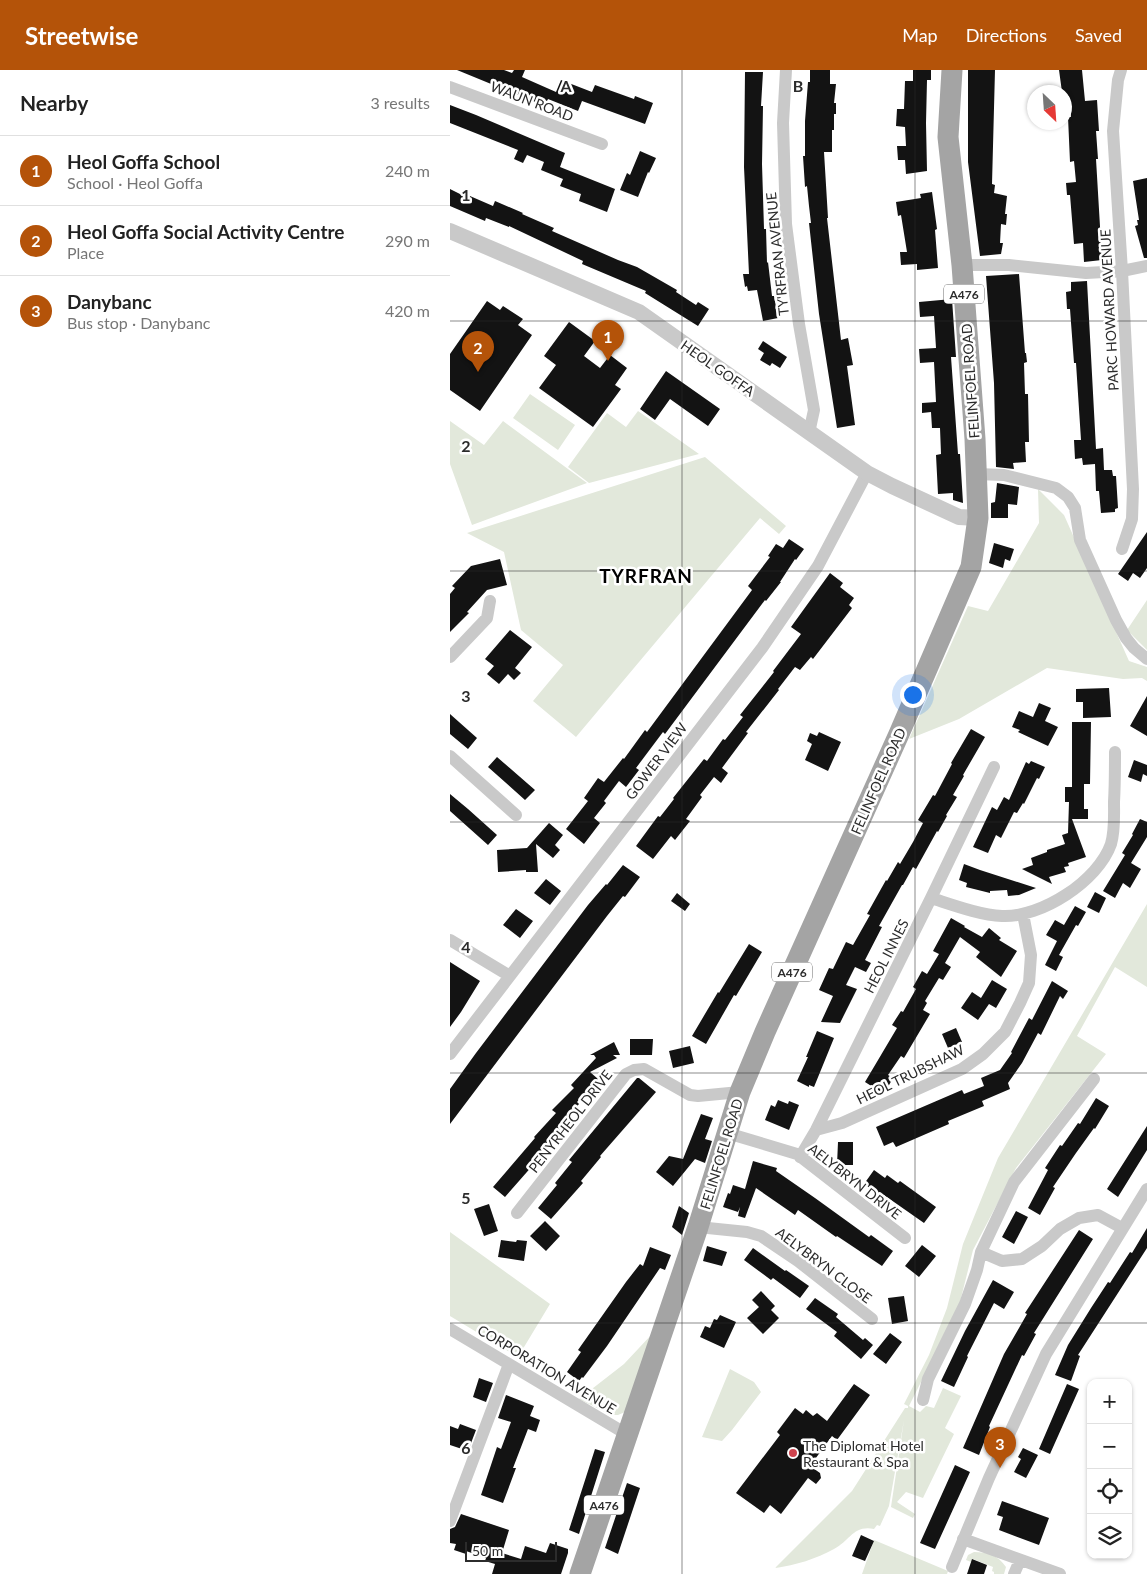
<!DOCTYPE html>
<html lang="en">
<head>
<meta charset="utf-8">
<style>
  :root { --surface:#fff; --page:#f2f2f2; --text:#222; --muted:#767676; --line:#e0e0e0; --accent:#b45309 }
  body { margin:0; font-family:Lato,sans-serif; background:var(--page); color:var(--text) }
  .controls { position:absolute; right:15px; bottom:15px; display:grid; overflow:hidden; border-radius:10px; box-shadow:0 1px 4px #0004 }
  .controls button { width:45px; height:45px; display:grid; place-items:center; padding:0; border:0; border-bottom:1px solid var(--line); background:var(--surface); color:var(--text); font:25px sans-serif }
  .compass { position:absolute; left:577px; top:15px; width:45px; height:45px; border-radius:50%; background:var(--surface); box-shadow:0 1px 4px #0004; rotate:155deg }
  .scale { position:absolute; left:15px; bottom:12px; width:92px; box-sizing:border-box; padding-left:5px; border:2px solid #2c2c2c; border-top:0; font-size:14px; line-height:18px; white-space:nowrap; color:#2c2c2c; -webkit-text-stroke:4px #fff; paint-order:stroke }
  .you { position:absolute; left:462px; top:624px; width:18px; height:18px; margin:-12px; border:4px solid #fff; border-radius:50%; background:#1a73e8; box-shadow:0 0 0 8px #1a73e833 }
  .badge { display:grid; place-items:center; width:32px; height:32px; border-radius:50%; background:var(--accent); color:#fff; font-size:16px; font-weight:700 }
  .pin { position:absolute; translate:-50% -41px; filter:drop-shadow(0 1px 2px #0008) }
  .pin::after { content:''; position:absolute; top:26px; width:18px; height:15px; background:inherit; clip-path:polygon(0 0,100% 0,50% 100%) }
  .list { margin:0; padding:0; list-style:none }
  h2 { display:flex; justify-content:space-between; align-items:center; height:65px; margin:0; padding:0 20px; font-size:21px }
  h2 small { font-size:16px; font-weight:400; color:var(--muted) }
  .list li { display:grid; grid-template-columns:32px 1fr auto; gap:15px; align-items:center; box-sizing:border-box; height:70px; padding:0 20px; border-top:1px solid var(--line) }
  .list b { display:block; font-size:19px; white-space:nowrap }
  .list p { margin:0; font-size:16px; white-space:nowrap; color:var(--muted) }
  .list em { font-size:16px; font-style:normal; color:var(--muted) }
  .icon { flex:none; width:28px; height:28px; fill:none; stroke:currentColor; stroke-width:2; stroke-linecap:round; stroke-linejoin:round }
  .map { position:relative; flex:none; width:697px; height:1504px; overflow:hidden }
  header { display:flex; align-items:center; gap:30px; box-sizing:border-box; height:70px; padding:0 25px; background:var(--accent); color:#fff }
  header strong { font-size:24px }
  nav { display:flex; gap:28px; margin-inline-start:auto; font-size:18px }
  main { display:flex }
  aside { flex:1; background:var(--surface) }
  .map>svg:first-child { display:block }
</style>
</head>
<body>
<header>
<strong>Streetwise</strong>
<nav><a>Map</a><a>Directions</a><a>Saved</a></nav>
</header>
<main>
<aside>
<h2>Nearby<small>3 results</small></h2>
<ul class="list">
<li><span class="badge">1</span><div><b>Heol Goffa School</b><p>School · Heol Goffa</p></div><em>240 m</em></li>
<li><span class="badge">2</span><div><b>Heol Goffa Social Activity Centre</b><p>Place</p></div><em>290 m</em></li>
<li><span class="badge">3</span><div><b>Danybanc</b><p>Bus stop · Danybanc</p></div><em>420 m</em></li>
</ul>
</aside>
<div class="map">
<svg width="697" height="1504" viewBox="0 0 697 1504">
  <rect width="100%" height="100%" fill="#fff"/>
  <path fill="#e2e8db" d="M80 324 125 355 108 380 63 348Z
    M188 341 249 384 139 413 118 397 157 343 176 357Z
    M0 351 34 375 53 351 137 413 22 455 0 394Z
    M255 387 336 456 329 464 310 448 126 667 83 631 113 595 71 560 54 482 17 463Z
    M588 419 614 445 679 591 697 597V611L692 608 673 609 597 598 509 649 459 669 518 536 538 541 589 453Z
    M697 530V580L677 560Z
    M697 834V917L665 897 627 966 656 984 566 1098 523 1180 509 1236 459 1336 470 1342 476 1336 484 1338 493 1318 511 1326 495 1358 504 1364 473 1428 456 1422 447 1432 465 1444 463 1448 441 1437 454 1350 439 1436 430 1456 427 1455 424 1459C403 1455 400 1471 384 1479 366 1489 346 1495 325 1498L402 1421 455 1338H458V1336L454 1334 479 1285 497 1238 513 1174 548 1088Z
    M0 1162 100 1234 68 1287 0 1246Z
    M203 1263 175 1342 168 1345H161L129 1329 174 1294Z
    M280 1299 304 1312 311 1322 282 1360 272 1371 252 1367Z
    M424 1470 498 1501 497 1504H412Z
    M524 1482C537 1482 548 1485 556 1497L554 1504H544V1502L542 1501 543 1497 523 1489 521 1492 516 1490 518 1485Z"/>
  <path fill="#131313" d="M7 0H54L62 3 64 0H75L72 7 106 22 111 10 142 22 145 15 184 29 185 26 203 33 195 54 132 31 128 41 98 29 95 36Z
    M360 0H380V14H386L384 33H386V44H384V60H382V82H374L378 148H377L391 270 398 268 403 295 397 296 405 355 387 358 369 244 359 153H361L359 136 357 116 355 117 353 86H355V51L358 12H360Z
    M463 0H481V10H477L476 53 477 101 456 104 455 90H448L447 76H456L455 57 446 56 447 39H454L455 11H463Z
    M518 0H545L542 114 545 115 544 123 557 126 555 144H557L556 155 551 154 550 173H553L551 184 530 186 518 92Z
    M609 0H632L635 31 647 30 649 61H646L648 89H646L652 190 634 192 633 173 624 174 620 125H617L616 113 626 112 624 91 620 92 618 47H621L619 26H614V22H612Z
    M295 2H313L311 36H313L312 94 314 159H316L317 193 318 192 322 226H324L328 248 313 251 307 220 298 221 297 216 295 217 293 204H299L294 97Z
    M0 35 26 45 115 83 110 97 165 119 157 142 129 131 131 124 110 116 113 109 91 100 94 92 77 85 73 93 64 89 68 80 0 53Z
    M190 81 206 88 199 103 198 102 188 127 170 120 177 103 180 105Z
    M697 108V188H694L685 156 688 155 687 150H689L683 111Z
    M0 119 12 125 13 123 43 136 45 131 73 143 72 144 104 158 102 161 168 190 187 197 227 220 226 222 246 235 248 232 259 239 248 256 195 223 196 221 132 194 133 191 59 156V157L36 148 35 151 0 136Z
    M482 122 487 159 485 160 488 198 467 200V194L451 195 450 182H457L451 145 448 146 446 132 471 128 470 124Z
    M569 204 575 283H576L577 292 574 293 575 324H578L579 372H575L576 392 563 393 564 399 546 397 544 313 536 206Z
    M637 211 646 379 653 378 654 400H662L663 406H666L668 438 665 439V442L651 443 649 421H646L645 394 633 395 632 388 625 389 624 370H631L626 293H624L620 239H617L616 222 621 221V212Z
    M502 229 506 287H501L508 384H510L513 433 503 430V423L488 424 486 385 491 384 490 358H482L481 342 472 343V333L486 332 484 292 470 293 469 279 486 278 484 246 470 247 469 232Z
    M37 231 50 240 53 236 73 249 68 255 82 265 30 341 0 320V284Z
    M119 252 145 271 134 286 150 298 160 285 177 298 165 315 171 319 143 357 89 318 106 295 94 286Z
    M313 271 337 287 330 298 322 293 320 296 310 290 314 283 308 279Z
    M216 301 270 339 258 356 220 329 205 350 190 339Z
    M547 413 569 417 567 435 558 434V448H541V433L545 432Z
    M697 462V498L690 508 683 503 678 511 668 504Z
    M339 469 354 479 346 490 345 489 330 512H331L316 531 315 530 215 664 213 662 186 698 189 700 176 717 169 711 154 731 156 733 144 748 150 753 134 774 116 759 138 731 134 728 148 708 154 712 173 688 174 689 195 660 197 662 302 520 298 516 320 487 318 486 326 474 333 478Z
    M544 473 564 479 560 491 555 489 553 498 539 493Z
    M50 489 57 515 37 520 17 542 19 543 0 562V524L5 518 2 516 21 496Z
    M380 503 393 513 390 517 404 528 399 535 402 538 363 589 361 587 350 600 345 597 328 619 329 620 296 662 298 663 272 698 278 703 271 713 264 707 250 725 252 727 236 749 240 751 225 770 221 766 203 789 186 776 208 746 210 747 224 729 223 728 250 694 254 689 257 691 273 669 275 670 293 647 290 645 324 602 323 601 351 564 341 557Z
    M60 560 82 577 65 598 71 603 64 610 58 604 49 614 37 604 44 596 35 589Z
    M659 618 661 647 633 648V632H626V619Z
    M697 626V666L680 656Z
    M589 633 601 638 595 651 608 657 598 676 568 662 570 660 562 657 569 641 583 647Z
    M0 644 27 668 18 679 0 664Z
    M622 652H641L640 714H634V739H638V749H622L636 787 618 793 619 796 614 797 616 802 599 807 602 814 572 799 583 795 581 788 597 782V780L615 774 612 765 618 763 619 732H615V717H622Z
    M521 659 535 667 513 705 514 706 503 725 507 727 496 745 497 746 488 762 487 761 466 799 463 797 453 815H452L429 856 432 857 415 890 421 893 416 902 405 897 396 915 407 919 390 953 371 952 383 926 369 920 379 898 383 899 396 872 403 875 420 845 417 844 436 810 437 811 448 792 450 794 463 772 473 753 468 750 483 725 485 726 502 694 501 693Z
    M369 662 391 672 378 701 355 690 362 674 357 671 360 663 367 666Z
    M47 687 85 720 75 730 38 697Z
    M684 690 697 695V706L693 704 691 712 678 707Z
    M581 691 595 697 589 709 587 708 574 734 573 733 567 743 564 742 551 768 546 765 538 783 523 777 542 737 547 740 554 727 559 730 576 692 579 694Z
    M0 724 18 739 47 765 38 775 0 741Z
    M690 749 697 752V767L681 793 691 799 680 818 673 813 665 828 653 821 675 785 672 783 683 765 682 764Z
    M99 753 113 765 105 775 110 780 103 788 86 774 88 802H76V800L48 802 47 780 77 778Z
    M514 794 530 800 586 818 569 825 558 826 557 820 540 821V823L516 817 517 813 509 810Z
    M173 795 190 807 175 827 173 826 157 846 0 1054V1019L26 983 138 835 156 814 157 815Z
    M96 809 111 821 100 835 84 823Z
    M645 822 656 828 649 843 637 837Z
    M227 823 240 834 235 841 221 831Z
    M625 836 636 842 628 856 626 855 609 885 613 887 606 901 595 895 607 871 596 865 605 850 614 855Z
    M66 839 83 851 70 868 53 855Z
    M501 848 515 856 514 857 532 867 539 858 551 868 549 870 567 881 551 907 526 887 530 882 510 867 495 893 501 897 493 910 489 908 475 931 477 933 473 940 480 944 454 988 451 986 438 1005 443 1008 434 1024 415 1012 447 958 442 955 451 941 453 942 466 919 463 917 472 901 477 904 489 884 483 881Z
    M299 874 312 882 286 926 284 925 256 974 242 966 268 922 269 923Z
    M0 892 30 911 11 942 0 957Z
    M542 910 557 919 546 938 539 934 528 950 511 938 522 922 531 928Z
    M602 911 618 921 613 929 610 926 591 965 588 963 572 993 558 1013 560 1019 532 1031 534 1036 498 1051 499 1054 446 1077 443 1072 434 1076 426 1057 512 1020 514 1024 534 1016 531 1008 550 1000 562 983 561 982 579 948 582 950Z
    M506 958 512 972 498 978 492 964Z
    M367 961 384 968 364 1017 359 1015V1017L347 1011 358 987H356Z
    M180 969H203L202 985H180Z
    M164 972 170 985H163L167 988 140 1002 148 1009 127 1032 129 1034 108 1058 111 1061 89 1084 91 1086 55 1127 43 1117 85 1068 84 1067 106 1043 102 1040 124 1018 121 1015 146 988 144 985H140Z
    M240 976 244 993 223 998 219 981Z
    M187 1008H189L206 1022 150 1086 151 1087 131 1111 133 1113 101 1149 88 1138 107 1115 105 1113 122 1092 119 1090Z
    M646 1028 659 1036 645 1059 644 1058 626 1083 603 1117 605 1118 590 1145 578 1138 598 1100 595 1098 610 1075 612 1076 628 1053 630 1054Z
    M328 1030 338 1034 339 1031 349 1035 339 1060 315 1050 321 1035 325 1037Z
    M251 1044 263 1048 255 1069 262 1071 255 1093 245 1089 223 1116 206 1102 219 1086 233 1089Z
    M697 1056V1080L668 1127 657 1119Z
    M388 1072H403V1095H387Z
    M303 1091 327 1098 326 1101 365 1128 419 1167 421 1165 443 1181 432 1196 387 1166 386 1167 348 1140 345 1145 306 1118 295 1148 288 1146 290 1137 288 1142 273 1137 278 1123 280 1124 283 1115 295 1119Z
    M424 1100 435 1108 437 1105 448 1113 450 1111 486 1137 474 1153 434 1125 433 1127 414 1114Z
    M39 1134 48 1161 34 1166 24 1139Z
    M229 1136 239 1143 232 1165 222 1157Z
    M566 1141 578 1147 564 1174 552 1167Z
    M95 1151 110 1166 96 1181 80 1166Z
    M697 1158V1178L628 1285 630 1286 621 1311 605 1305 618 1275 641 1238 658 1212 660 1213 680 1182 682 1183Z
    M629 1160 643 1169 584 1263 586 1264 574 1286 572 1285 539 1356 540 1357 529 1385 513 1378 554 1284 577 1244 575 1243Z
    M51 1170 66 1172 67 1170 77 1171 74 1191 48 1187Z
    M472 1175 486 1186 469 1207 455 1196Z
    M257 1176 277 1182 272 1196 253 1191Z
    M200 1177 221 1185 215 1200 210 1198 157 1276 133 1308 132 1307 129 1311 117 1302 131 1282 128 1280 176 1212 190 1194 193 1196Z
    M303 1178 335 1201 336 1200 359 1216 350 1228 323 1208 321 1210 294 1190Z
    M543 1210 564 1222 554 1239 544 1233 517 1286 518 1287 504 1317 491 1311 515 1261Z
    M311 1221 325 1236 321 1240 329 1248 313 1264 297 1248 309 1237 302 1230Z
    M454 1226 458 1251 442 1254 438 1228Z
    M365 1228 388 1244 386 1247 413 1270 415 1268 423 1275 411 1289 384 1266 387 1262 356 1239Z
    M270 1245 286 1252 274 1278 250 1267 255 1256 260 1258 264 1249 267 1250Z
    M440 1263 452 1272 436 1294 423 1284Z
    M29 1308 43 1313 36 1332 23 1327Z
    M404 1314 420 1325 387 1370 382 1366 360 1396 370 1403 371 1408 366 1414 358 1408 331 1444 320 1435 314 1443 286 1423 330 1365 327 1362 345 1338 353 1344 356 1340 363 1346 367 1343 377 1351Z
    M617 1314 629 1319 600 1384 589 1379Z
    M56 1325 84 1336 80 1346 90 1350 86 1362 78 1359 63 1398H66L53 1433 31 1425 47 1377 51 1379 61 1352 48 1348Z
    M10 1354 26 1360 18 1381 0 1375V1356L8 1359Z
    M573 1378 588 1385 576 1408 564 1402 571 1389 568 1387Z
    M145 1379 155 1382 129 1464 119 1460Z
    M505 1395 520 1402 485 1479 470 1473Z
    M177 1413 190 1418 168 1484 155 1478Z
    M552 1431 599 1448 589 1475 549 1460 553 1447 547 1445Z
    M11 1444 59 1460 52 1483 71 1489 75 1476 96 1483 100 1473 118 1479V1483L111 1504H42L45 1494 35 1491 36 1488 16 1481V1484L4 1480 6 1474 0 1473V1459L5 1457Z
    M411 1465 424 1471 415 1491 402 1486Z
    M522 1489 537 1495 534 1504H517Z"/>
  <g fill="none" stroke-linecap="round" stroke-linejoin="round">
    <path stroke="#c9c9c9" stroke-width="12" d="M336 0 333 53 336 154 349 254 364 340 359 363
      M671 0 668 10 663 61 672 201 683 419 682 449 672 479
      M0 17 152 74
      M512 195H559L636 203 672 201 697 196
      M526 404 554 405 606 418 618 427 625 438 630 470 666 550 676 568 684 578 697 589
      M0 587 37 548 40 531
      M0 686 66 745
      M481 828C503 835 530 845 552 846 591 848 648 811 661 774 665 760 664 746 664 732 665 715 665 699 665 682
      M0 870 60 906
      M0 984 312 578 368 496 417 403
      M366 1060 392 1053 512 999 533 984 555 962 570 933 579 913 581 885 573 844
      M277 1063 347 1084 455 1168
      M350 1087 366 1060 481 828 544 697
      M67 1143 176 1004 184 1000 194 999 240 1025 248 1026 290 1022
      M248 1157 297 1162 311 1166 348 1191 422 1249
      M531 1182 552 1191 572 1189 592 1176 610 1159 629 1148 648 1145 672 1158
      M0 1259 178 1365
      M473 1330 478 1309 515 1234 527 1200 531 1182 564 1112 644 1009
      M0 1451 59 1294
      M513 1469 610 1504
      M502 1497 539 1408 596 1284 697 1119
      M564 1504 570 1490"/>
    <path stroke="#c9c9c9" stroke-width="16" d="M0 161 189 242 417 403 442 416 509 447 528 448"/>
    <path stroke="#a4a4a4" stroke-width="21" d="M130 1504 248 1157 290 1022 315 962 449 664 521 497 528 448 525 369 512 195 498 67 502 0"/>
  </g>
  <path fill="none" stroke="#2c2c2c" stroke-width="1" stroke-opacity="0.55" d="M232 0V1504M465 0V1504M0 251H697M0 501H697M0 752H697M0 1003H697M0 1253H697"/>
  <circle fill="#cf434d" stroke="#fff" stroke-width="2" cx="343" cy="1383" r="5"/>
  <g text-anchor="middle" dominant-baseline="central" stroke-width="5" stroke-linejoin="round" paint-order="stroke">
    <g fill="#fff" stroke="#6b6b6b" stroke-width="1">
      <rect x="494" y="214.5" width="40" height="19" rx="4"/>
      <rect x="322" y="892.5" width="40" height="19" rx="4"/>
      <rect x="134" y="1425.5" width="40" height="19" rx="4"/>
    </g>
    <g font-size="12" font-weight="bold" fill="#2c2c2c">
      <text x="514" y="224">A476</text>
      <text x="342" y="902">A476</text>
      <text x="154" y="1435">A476</text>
    </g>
    <g font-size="14" fill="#2c2c2c" stroke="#fff">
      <text transform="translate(82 31) rotate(21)">WAUN ROAD</text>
      <text transform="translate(327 184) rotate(-96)">TY'RFRAN AVENUE</text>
      <text transform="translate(659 240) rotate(-93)">PARC HOWARD AVENUE</text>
      <text transform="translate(268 298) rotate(35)">HEOL GOFFA</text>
      <text transform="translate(520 311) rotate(-94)">FELINFOEL ROAD</text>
      <text transform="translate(206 691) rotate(-53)">GOWER VIEW</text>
      <text transform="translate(428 711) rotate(-66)">FELINFOEL ROAD</text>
      <text transform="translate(436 886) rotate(-63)">HEOL INNES</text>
      <text transform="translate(460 1004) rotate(-26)">HEOL TRUBSHAW</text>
      <text transform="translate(120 1051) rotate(-52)">PENYRHEOL DRIVE</text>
      <text transform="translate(271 1084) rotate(-73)">FELINFOEL ROAD</text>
      <text transform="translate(405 1111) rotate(38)">AELYBRYN DRIVE</text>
      <text transform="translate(374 1195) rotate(37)">AELYBRYN CLOSE</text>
      <text transform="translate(97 1299) rotate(31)">CORPORATION AVENUE</text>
    </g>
    <g font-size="14" fill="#2c2c2c" stroke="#fff" text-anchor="start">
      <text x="353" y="1375">The Diplomat Hotel<tspan x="353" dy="16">Restaurant &amp; Spa</tspan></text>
    </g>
    <g font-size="19" font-weight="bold" letter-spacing="1" fill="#000" stroke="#fff">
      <text x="196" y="505">TYRFRAN</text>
    </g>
  </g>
  <g font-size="16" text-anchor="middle" font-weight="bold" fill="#2c2c2c" stroke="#fff" stroke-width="5" stroke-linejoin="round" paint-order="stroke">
    <text x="116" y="22">A</text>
    <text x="348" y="22">B</text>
    <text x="16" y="131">1</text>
    <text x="16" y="382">2</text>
    <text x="16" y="632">3</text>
    <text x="16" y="883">4</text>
    <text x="16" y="1134">5</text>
    <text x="16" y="1384">6</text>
  </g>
</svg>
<div class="controls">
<button>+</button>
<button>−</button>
<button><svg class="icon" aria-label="locate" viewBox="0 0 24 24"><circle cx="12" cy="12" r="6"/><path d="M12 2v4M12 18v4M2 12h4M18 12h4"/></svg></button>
<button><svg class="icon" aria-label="layers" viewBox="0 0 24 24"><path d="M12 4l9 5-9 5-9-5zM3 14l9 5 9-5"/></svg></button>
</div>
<svg class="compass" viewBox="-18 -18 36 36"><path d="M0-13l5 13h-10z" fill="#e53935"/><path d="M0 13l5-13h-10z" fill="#767676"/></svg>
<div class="scale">50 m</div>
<div class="you"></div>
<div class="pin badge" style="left:158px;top:291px">1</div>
<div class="pin badge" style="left:28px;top:302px">2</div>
<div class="pin badge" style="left:550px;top:1398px">3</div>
</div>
</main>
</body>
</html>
